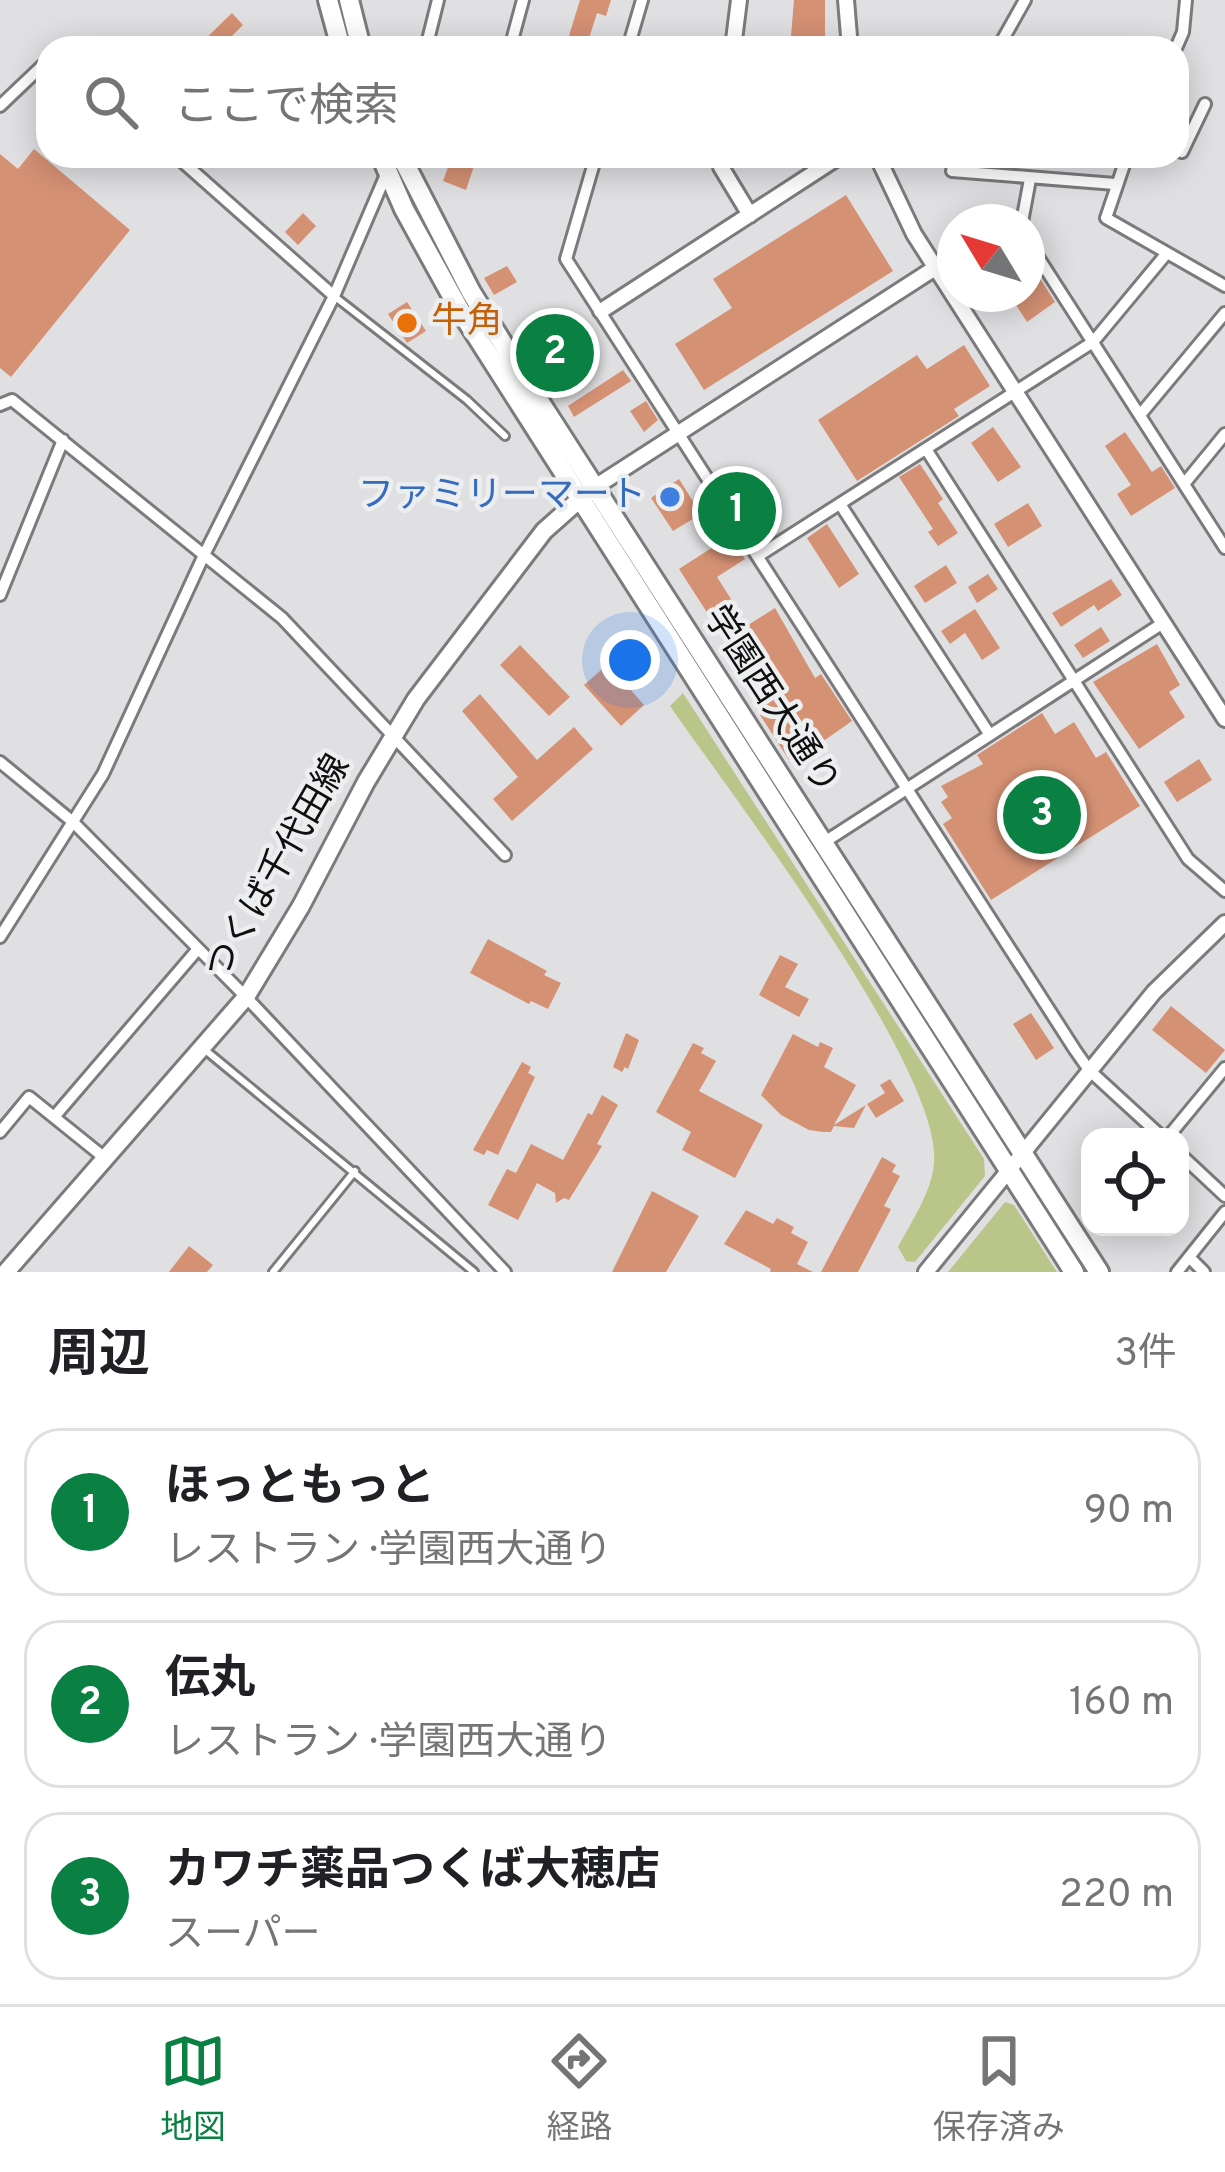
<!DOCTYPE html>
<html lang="ja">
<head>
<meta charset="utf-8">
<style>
  :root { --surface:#fff; --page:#f6f6f6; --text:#202124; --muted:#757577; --line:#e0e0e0; --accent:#0b8043 }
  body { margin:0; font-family:Overpass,"Noto Sans JP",sans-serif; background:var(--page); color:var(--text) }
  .controls { position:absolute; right:36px; bottom:36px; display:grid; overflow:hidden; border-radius:24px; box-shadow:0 6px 30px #0003 }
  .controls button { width:108px; height:108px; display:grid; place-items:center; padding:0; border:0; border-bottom:3px solid var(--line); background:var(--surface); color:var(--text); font:60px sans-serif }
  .compass { position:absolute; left:937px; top:204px; width:108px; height:108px; border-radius:50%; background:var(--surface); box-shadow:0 6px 30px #0003; rotate:308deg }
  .you { position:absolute; left:630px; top:660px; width:42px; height:42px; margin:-30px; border:9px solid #fff; border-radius:50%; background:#1a73e8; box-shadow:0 0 0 18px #1a73e833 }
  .badge { display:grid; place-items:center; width:78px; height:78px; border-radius:50%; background:var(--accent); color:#fff; font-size:39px; font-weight:700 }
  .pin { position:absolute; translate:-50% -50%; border:6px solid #fff; box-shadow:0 3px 12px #0006 }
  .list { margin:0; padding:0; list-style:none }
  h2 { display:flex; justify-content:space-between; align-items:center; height:156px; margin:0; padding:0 48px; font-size:51px }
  h2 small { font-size:39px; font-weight:400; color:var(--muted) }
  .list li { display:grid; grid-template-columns:78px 1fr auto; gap:36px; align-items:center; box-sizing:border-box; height:168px; margin:0 24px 24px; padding:0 24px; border:3px solid var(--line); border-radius:36px }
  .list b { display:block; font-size:45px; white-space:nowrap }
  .list p { margin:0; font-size:39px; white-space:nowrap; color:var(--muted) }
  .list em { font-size:39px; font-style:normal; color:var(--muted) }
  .icon { flex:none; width:66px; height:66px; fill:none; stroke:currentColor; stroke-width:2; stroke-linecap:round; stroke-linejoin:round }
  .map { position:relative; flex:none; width:1225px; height:1272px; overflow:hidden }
  .search { position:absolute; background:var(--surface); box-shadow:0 6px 30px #0003; left:36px; right:36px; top:36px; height:132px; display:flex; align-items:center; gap:30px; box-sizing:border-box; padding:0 42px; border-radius:36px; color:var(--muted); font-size:45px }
  .sheet { height:732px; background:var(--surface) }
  nav { display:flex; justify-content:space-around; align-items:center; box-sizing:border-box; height:168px; border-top:3px solid var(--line); background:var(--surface); font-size:33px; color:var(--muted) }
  nav a { display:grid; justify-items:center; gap:6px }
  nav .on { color:var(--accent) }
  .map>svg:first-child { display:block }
</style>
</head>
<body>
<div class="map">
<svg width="1225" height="1272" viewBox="0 0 1225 1272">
  <rect width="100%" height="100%" fill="#e0e0e3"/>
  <path fill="#bac689" d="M683 693 984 1159 985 1176 915 1262 906 1261 898 1247C911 1222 932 1192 934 1163 942 1068 730 793 670 706Z
    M1005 1202 1014 1205 1057 1272H948Z"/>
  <path fill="#d59174" d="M580 0H611L606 16 597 13 587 45 568 39Z
    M794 0H825V48H790Z
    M232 13 243 25 220 48H196Z
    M34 149 130 230 11 377 0 368V154L18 169Z
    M452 156 475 163 466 190 443 181Z
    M846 195 893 271 704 390 675 344 732 308 713 279Z
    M303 213 316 226 298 245 285 232Z
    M1027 258 1055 302 1027 322 1009 294H1027Z
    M507 266 517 282 494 295 484 278Z
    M407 302 426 331 407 343 388 314Z
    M568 337 578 352 554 371 552 368 545 372 535 356Z
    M964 345 990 386 954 409 959 416 857 481 818 420 917 355 927 369Z
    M623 370 631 381 574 417 568 406Z
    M646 401 658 420 644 432 630 411Z
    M993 427 1021 467 998 482 971 443Z
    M1125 432 1152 472 1161 466 1175 488 1131 516 1117 494 1131 485 1105 446Z
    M920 464 943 499 938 503 958 533 938 546 928 532 933 529 899 477Z
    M679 479 701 514 673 531 651 498Z
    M1028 503 1042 526 1008 547 994 524Z
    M827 524 859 574 839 588 807 538Z
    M730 536 745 559 717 577 740 613 717 628 679 569Z
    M946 565 957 583 925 603 914 586Z
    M988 574 998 589 977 603 968 587Z
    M1111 579 1122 595 1098 611 1094 605 1061 627 1052 613Z
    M775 608 815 678 821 674 852 721 795 761 789 760 760 715 762 709 749 687 776 669 748 625Z
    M975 609 1000 648 982 660 965 633 950 644 941 631Z
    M1101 627 1110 641 1083 658 1074 645Z
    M1157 644 1180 685 1169 692 1185 717 1139 749 1093 682Z
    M520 645 570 697 549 716 500 665Z
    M608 664 644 705 621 726 584 685Z
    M480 694 537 760 574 727 593 749 512 821 493 799 518 777 462 711Z
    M1042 713 1055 734 1074 722 1096 758 1106 752 1140 806 991 900 943 824 952 818 941 802 948 797 941 786 983 764 977 755Z
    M1199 759 1212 780 1177 802 1164 782Z
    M488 939 547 971 544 975 561 983 548 1009 531 1001 529 1004 470 973Z
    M780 955 798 964 785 987 809 999 799 1017 759 995Z
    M1171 1006 1225 1050 1206 1073 1152 1030Z
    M1031 1013 1054 1048 1036 1060 1013 1024Z
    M626 1033 639 1040 628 1069 625 1067 622 1072 613 1067Z
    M793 1034 818 1047 820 1042 833 1048 824 1067 856 1085 834 1125 866 1105 854 1128 834 1126 831 1132H823L809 1130 781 1115 761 1095Z
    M693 1043 704 1048 701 1053 716 1061 699 1091 763 1125 735 1178 682 1150 691 1132 656 1112Z
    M522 1062 531 1067 528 1073 535 1077 498 1155 487 1150 484 1155 473 1150Z
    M890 1079 904 1101 876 1118 867 1104 885 1093 880 1085Z
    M602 1095 618 1105 597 1144 602 1146 569 1200 564 1198 556 1203 555 1193 537 1183 518 1220 488 1205 507 1169 516 1173 531 1144 563 1160 588 1113 592 1115Z
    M882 1157 896 1165 892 1172 900 1176 884 1206 891 1209 858 1272H821Z
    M652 1191 699 1216 666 1272H612Z
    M746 1210 773 1224 777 1218 794 1227 791 1233 808 1242 797 1264 813 1272H770L771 1269 724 1244Z
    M189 1246 213 1265 207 1272H169Z"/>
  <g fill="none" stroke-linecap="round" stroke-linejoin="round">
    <defs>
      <path id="service" d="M334 296 467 400 505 436
        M204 1049 474 1272
        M273 1272 355 1171"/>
      <path id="minor" d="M426 48 438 0
        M510 48 523 0
        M628 48 642 0
        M998 48 1025 0
        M1176 48 1183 32 1186 0
        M0 106 42 66 48 65
        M1177 150 1182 152 1205 104
        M176 156 334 296
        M596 156 566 259 1075 1050 1089 1070 1162 1137
        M956 156 952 171 1115 184
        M1127 156 1106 218 1225 286
        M1022 222 1030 179
        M1027 240 1225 548
        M0 405 12 400 282 618 505 855
        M1140 415 1225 313
        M926 449 1188 859 1225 891
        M1184 484 1225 434
        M840 504 990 735
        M758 556 1093 342 1167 253
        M0 595 63 440
        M0 762 73 822 246 997 505 1272
        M823 843 1163 623
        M0 937 103 774 204 555 334 296 388 170
        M54 1117 198 949
        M0 1132 29 1097 106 1159
        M1168 1137 1225 1068
        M1180 1154 1225 1196
        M1189 1257 1204 1272
        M1177 1272 1225 1212"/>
      <path id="tertiary" d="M846 0 850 48
        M733 48 739 0
        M719 156 721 167 750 215
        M877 156 914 234 1225 719
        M601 311 840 156
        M595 487 935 268
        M926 1272 1154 992 1225 923"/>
      <path id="primary" d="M6 1272 246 997 301 906 366 782 416 699 544 531 589 491"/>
      <path id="trunk" d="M328 0 341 48
        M349 0 361 48
        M381 156 404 209 458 307 1074 1272
        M401 156 471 292 518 368 1099 1272"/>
    </defs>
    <use href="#service" stroke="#7b7b7e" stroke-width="12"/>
    <use href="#minor" stroke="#7b7b7e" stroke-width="16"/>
    <use href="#tertiary" stroke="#7b7b7e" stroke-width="20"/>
    <use href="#primary" stroke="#7b7b7e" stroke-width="22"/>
    <use href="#trunk" stroke="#7b7b7e" stroke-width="24"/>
    <use href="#service" stroke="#fff" stroke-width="6"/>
    <use href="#minor" stroke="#fff" stroke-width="10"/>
    <use href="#tertiary" stroke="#fff" stroke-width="14"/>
    <use href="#primary" stroke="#fff" stroke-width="16"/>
    <use href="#trunk" stroke="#fff" stroke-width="18"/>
  </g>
  <circle fill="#e8710a" stroke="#edeef0" stroke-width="4.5" cx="407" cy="323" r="12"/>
  <circle fill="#3f7fe0" stroke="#edeef0" stroke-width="4.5" cx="670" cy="497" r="12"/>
  <g text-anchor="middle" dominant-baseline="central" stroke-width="9" stroke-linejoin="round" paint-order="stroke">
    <g font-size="36" fill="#c56008" stroke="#edeef0" text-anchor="start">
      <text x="431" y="323">牛角</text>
    </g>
    <g font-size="36" fill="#366cbe" stroke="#edeef0" text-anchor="end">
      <text x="646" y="497">ファミリーマート</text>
    </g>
    <g font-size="36" fill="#0f0f10" stroke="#edeef0">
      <text transform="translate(770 701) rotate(57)">学園西大通り</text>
      <text transform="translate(279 868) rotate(-60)">つくば千代田線</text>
    </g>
  </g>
</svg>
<div class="controls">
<button><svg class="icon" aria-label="locate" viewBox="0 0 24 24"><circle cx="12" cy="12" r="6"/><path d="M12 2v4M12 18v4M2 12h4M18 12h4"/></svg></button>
</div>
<svg class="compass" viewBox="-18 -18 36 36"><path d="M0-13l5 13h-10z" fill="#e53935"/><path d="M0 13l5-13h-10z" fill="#757577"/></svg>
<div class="you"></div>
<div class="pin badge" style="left:737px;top:511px">1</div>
<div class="pin badge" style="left:555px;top:353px">2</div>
<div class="pin badge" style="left:1042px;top:815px">3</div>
<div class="search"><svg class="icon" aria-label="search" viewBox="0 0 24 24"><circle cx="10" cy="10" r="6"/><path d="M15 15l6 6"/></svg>ここで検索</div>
</div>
<section class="sheet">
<h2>周辺<small>3件</small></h2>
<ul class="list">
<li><span class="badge">1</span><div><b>ほっともっと</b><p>レストラン · 学園西大通り</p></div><em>90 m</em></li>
<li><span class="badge">2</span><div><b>伝丸</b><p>レストラン · 学園西大通り</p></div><em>160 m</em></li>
<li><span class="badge">3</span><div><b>カワチ薬品つくば大穂店</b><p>スーパー</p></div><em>220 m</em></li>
</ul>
</section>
<nav>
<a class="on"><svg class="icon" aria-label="map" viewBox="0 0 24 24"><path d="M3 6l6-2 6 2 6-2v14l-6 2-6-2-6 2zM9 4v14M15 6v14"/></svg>地図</a>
<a><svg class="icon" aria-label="directions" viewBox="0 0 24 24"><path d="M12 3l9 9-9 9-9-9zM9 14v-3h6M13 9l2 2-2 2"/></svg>経路</a>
<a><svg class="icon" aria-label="saved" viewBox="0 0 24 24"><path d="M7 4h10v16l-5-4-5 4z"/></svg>保存済み</a>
</nav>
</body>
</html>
